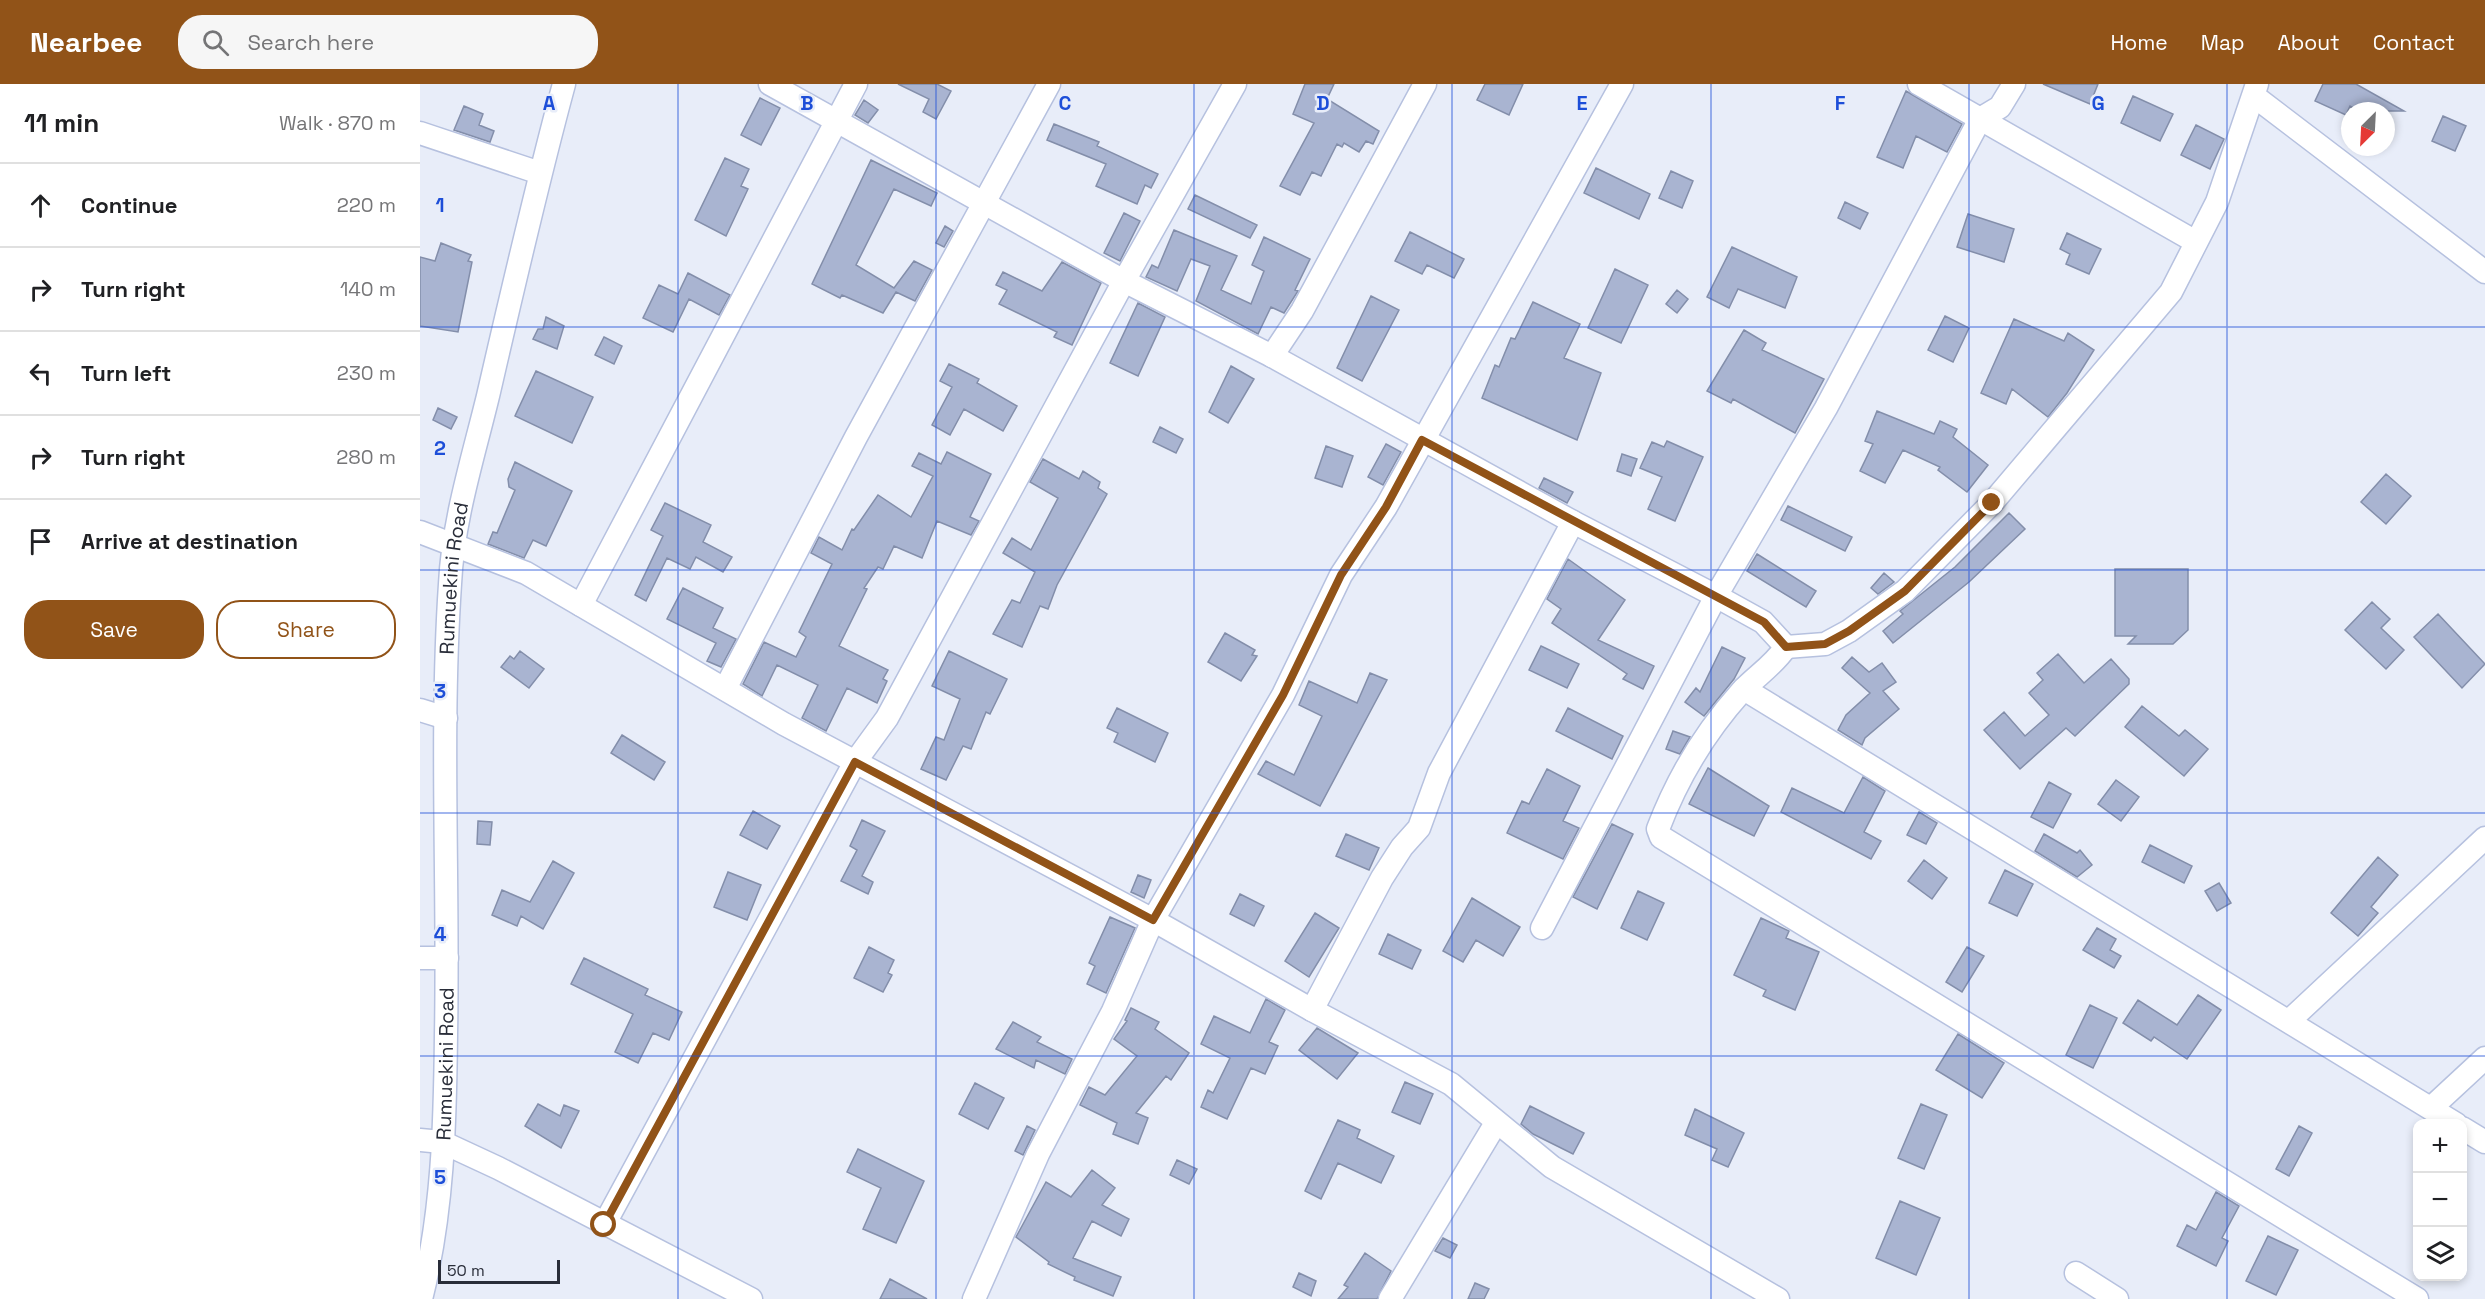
<!DOCTYPE html>
<html lang="en">
<head>
<meta charset="utf-8">
<style>
  :root { --surface:#fff; --page:#f6f6f6; --text:#202124; --muted:#757577; --line:#e0e0e0; --accent:#915318 }
  body { margin:0; font-family:"Space Grotesk",sans-serif; background:var(--page); color:var(--text) }
  .controls { position:absolute; right:18px; bottom:18px; display:grid; overflow:hidden; border-radius:12px; box-shadow:0 3px 9px #0003 }
  .controls button { width:54px; height:54px; display:grid; place-items:center; padding:0; border:0; border-bottom:2px solid var(--line); background:var(--surface); color:var(--text); font:30px sans-serif }
  .compass { position:absolute; left:1921px; top:18px; width:54px; height:54px; border-radius:50%; background:var(--surface); box-shadow:0 3px 9px #0003; rotate:204deg }
  .scale { position:absolute; left:18px; bottom:15px; width:122px; box-sizing:border-box; padding-left:6px; border:3px solid #292d39; border-top:0; font-size:16px; line-height:21px; white-space:nowrap; color:#292d39; -webkit-text-stroke:4px #e8edf9; paint-order:stroke }
  .stop { position:absolute; width:18px; height:18px; margin:-14px; border:4px solid #915318; border-radius:50%; background:#fff }
  .stop.end { background:#915318; border-color:#fff; box-shadow:0 2px 6px #0008 }
  .list { margin:0; padding:0; list-style:none }
  h2 { display:flex; justify-content:space-between; align-items:center; height:78px; margin:0; padding:0 24px; font-size:26px }
  h2 small { font-size:20px; font-weight:400; color:var(--muted) }
  .list li { display:grid; grid-template-columns:39px 1fr auto; gap:18px; align-items:center; box-sizing:border-box; height:84px; padding:0 24px; border-top:2px solid var(--line) }
  .list b { display:block; font-size:22px; white-space:nowrap }
  .list em { font-size:20px; font-style:normal; color:var(--muted) }
  .actions { display:flex; gap:12px; padding:18px 24px }
  .actions a { flex:1; padding:14px 0; border:2px solid var(--accent); border-radius:24px; text-align:center; font-size:21px; color:var(--accent) }
  .actions .main { background:var(--accent); color:#fff }
  .icon { flex:none; width:33px; height:33px; fill:none; stroke:currentColor; stroke-width:2; stroke-linecap:round; stroke-linejoin:round }
  .map { position:relative; flex:none; width:2065px; height:1215px; overflow:hidden }
  header { display:flex; align-items:center; gap:36px; box-sizing:border-box; height:84px; padding:0 30px; background:var(--accent); color:#fff }
  header strong { font-size:28px }
  nav { display:flex; gap:33px; margin-inline-start:auto; font-size:21px }
  .search { width:420px; height:54px; background:var(--page); display:flex; align-items:center; gap:15px; box-sizing:border-box; padding:0 21px; border-radius:24px; color:var(--muted); font-size:22px }
  main { display:flex }
  aside { flex:1; background:var(--surface) }
  .map>svg:first-child { display:block }
</style>
</head>
<body>
<header>
<strong>Nearbee</strong>
<div class="search"><svg class="icon" aria-label="search" viewBox="0 0 24 24"><circle cx="10" cy="10" r="6"/><path d="M15 15l6 6"/></svg>Search here</div>
<nav><a>Home</a><a>Map</a><a>About</a><a>Contact</a></nav>
</header>
<main>
<aside>
<h2>11 min<small>Walk · 870 m</small></h2>
<ul class="list">
<li><svg class="icon" aria-label="ahead" viewBox="0 0 24 24"><path d="M12 20V5M6 11l6-6 6 6"/></svg><div><b>Continue</b></div><em>220 m</em></li>
<li><svg class="icon" aria-label="right" viewBox="0 0 24 24"><path d="M7 20v-9h11M14 6l5 5-5 5"/></svg><div><b>Turn right</b></div><em>140 m</em></li>
<li><svg class="icon" aria-label="left" viewBox="0 0 24 24"><path d="M17 20v-9H6M10 6l-5 5 5 5"/></svg><div><b>Turn left</b></div><em>230 m</em></li>
<li><svg class="icon" aria-label="right" viewBox="0 0 24 24"><path d="M7 20v-9h11M14 6l5 5-5 5"/></svg><div><b>Turn right</b></div><em>280 m</em></li>
<li><svg class="icon" aria-label="arrive" viewBox="0 0 24 24"><path d="M6 21V4h12l-3 4 3 4H6"/></svg><div><b>Arrive at destination</b></div></li>
</ul>
<div class="actions"><a class="main">Save</a><a>Share</a></div>
</aside>
<div class="map">
<svg width="2065" height="1215" viewBox="0 0 2065 1215">
  <rect width="100%" height="100%" fill="#e8edf9"/>
  <path fill="#a9b4d1" stroke="#838eaa" stroke-width="1.5" d="M478 0H517L531 7 516 35 503 28 509 15Z
    M885 0H914L907 15 959 47 953 60 946 57 939 68 924 59 922 63 917 60 901 92 892 88 880 111 860 102 894 39 873 30Z
    M1065 0H1103L1089 31 1057 16Z
    M1623 0H1678L1670 20Z
    M1903 0H1936L1984 27H1939L1930 22 1926 31 1895 17Z
    M1486 7 1542 40 1527 68 1496 52 1483 84 1457 73Z
    M1713 12 1753 30 1740 57 1701 39Z
    M340 14 360 24 341 61 321 51Z
    M444 16 458 26 448 39 435 31Z
    M44 22 63 30 59 41 74 47 70 58 34 46Z
    M2023 32 2046 42 2035 67 2012 57Z
    M634 40 679 58 677 62 738 90 731 104 725 101 717 120 676 102 686 80 627 56Z
    M1776 41 1804 55 1790 85 1761 71Z
    M305 74 329 85 321 102 328 105 306 152 275 136Z
    M451 76 517 109 511 122 474 105 436 181 474 204 494 177 512 186 495 217 476 208 463 229 422 211 420 214 392 200Z
    M1176 84 1230 110 1219 135 1164 109Z
    M1251 87 1273 97 1262 124 1239 114Z
    M775 111 837 141 830 154 768 125Z
    M1425 118 1448 129 1440 145 1418 134Z
    M704 129 720 137 700 177 684 169Z
    M1548 130 1594 145 1584 178 1537 163Z
    M525 142 533 147 524 163 516 159Z
    M754 146 817 172 801 206 831 220 844 187 832 181 844 153 890 175 875 206 878 207 864 229 851 223 838 250 776 217 790 182 771 175 757 207 726 193 732 181 738 184Z
    M990 148 1044 175 1034 194 1007 181 1002 190 975 177Z
    M1647 149 1681 165 1669 190 1646 180 1650 170 1640 165Z
    M21 159 51 171 48 177 52 178 38 248 0 242V173L15 177Z
    M1312 163 1377 193 1365 224 1318 205 1309 224 1287 213Z
    M642 178 681 199 652 261 634 253 637 248 579 220 587 206 576 201 583 188 622 207Z
    M1195 185 1228 201 1201 259 1168 244Z
    M268 189 310 211 299 231 269 215 253 248 223 234 239 201 258 210Z
    M1257 206 1268 215 1257 229 1246 220Z
    M951 212 979 226 942 297 917 284Z
    M1113 218 1160 240 1144 274 1181 289 1157 356 1062 314 1075 281 1079 283 1091 254 1095 255Z
    M718 219 745 233 718 292 690 279Z
    M1525 232 1549 244 1533 278 1508 266Z
    M126 233 144 242 137 265 113 255 118 245H123Z
    M1594 235 1644 257 1648 249 1674 266 1647 309 1628 333 1592 305 1586 320 1561 309Z
    M1324 246 1346 259 1342 266 1404 295 1375 349 1313 315 1311 319 1287 307Z
    M184 253 202 262 194 280 175 271Z
    M529 280 559 295 557 299 597 322 583 347 544 325 530 351 512 341 532 303 520 297Z
    M811 282 834 295 808 339 789 328Z
    M116 287 173 313 152 359 95 332Z
    M18 324 37 333 31 345 13 336Z
    M1457 327 1514 350 1520 337 1537 345 1533 353 1568 381 1547 408 1518 386 1520 383 1483 366 1465 399 1440 387 1453 360 1445 357Z
    M740 343 763 355 756 369 733 358Z
    M1247 357 1283 373 1255 437 1228 425 1242 393 1220 384 1232 358 1244 363Z
    M966 360 981 368 963 401 948 393Z
    M906 362 933 372 922 403 895 394Z
    M527 368 571 390 550 433 559 437 551 451 517 437 502 474 474 462 463 485 458 483 444 504 447 505 419 562 468 586 463 595 467 597 457 619 427 604 406 647 382 634 398 601 357 581 342 612 323 600 344 558 376 573 386 553 379 548 412 480 391 469 399 453 422 466 432 445 434 446 458 411 491 433 513 392 492 382 499 369 521 380Z
    M1202 370 1217 375 1211 392 1197 387Z
    M623 375 659 395 663 387 680 398 678 404 687 410 637 501 628 525 620 522 602 563 573 550 592 516 600 519 615 488 583 469 592 454 611 466 638 414 610 398Z
    M95 378 152 407 126 462 113 456 104 474 68 460 73 448 77 449 95 406 89 403 88 395Z
    M1966 390 1991 412 1966 440 1941 418Z
    M1124 394 1153 408 1147 419 1119 404Z
    M245 419 291 441 283 458 312 473 303 488 276 473 270 485 247 474 226 517 215 511 243 452 231 446Z
    M1368 422 1432 453 1425 467 1361 436Z
    M1589 429 1605 445 1549 498 1473 559 1463 547 1483 530 1480 527 1535 483Z
    M1337 470 1396 507 1386 523 1327 487Z
    M1148 475 1205 516 1178 556 1234 582 1223 605 1203 595 1207 590 1132 539 1141 525 1127 515Z
    M1695 485H1768V546L1753 560H1708L1716 552H1695Z
    M1464 489 1474 498 1458 510 1451 504Z
    M263 504 303 524 293 544 316 555 301 583 287 577 296 559 247 535Z
    M1952 518 1970 535 1961 544 1984 566 1966 585 1925 546Z
    M2018 530 2065 580 2042 604 1994 553Z
    M805 549 835 566 832 571 837 572 821 597 788 578Z
    M1121 562 1159 580 1147 604 1109 586Z
    M1302 563 1325 574 1314 595 1284 632 1265 618 1276 604 1280 608Z
    M100 567 124 585 109 604 81 583 90 572 94 575Z
    M529 567 587 595 570 630 566 628 551 665 543 662 526 696 501 685 516 653 524 656 540 615 512 602Z
    M1638 570 1664 599 1691 575 1709 595V600L1655 652 1646 644 1600 685 1564 646 1584 628 1605 652 1629 631 1609 609 1623 596 1617 589Z
    M1432 573 1449 588 1462 579 1476 598 1463 607 1479 625 1445 654 1442 661 1418 646 1426 631 1450 609 1422 584Z
    M950 589 967 596 900 722 838 690 846 677 874 691 902 632 879 621 889 597 937 619Z
    M1722 622 1759 652 1765 646 1788 665 1764 692 1705 643Z
    M697 624 748 649 735 678 694 658 698 649 687 644Z
    M1148 624 1203 652 1192 675 1136 647Z
    M1253 647 1270 653 1260 670 1246 665Z
    M202 651 245 678 234 696 191 669Z
    M1288 684 1349 722 1334 752 1269 720Z
    M1127 685 1160 702 1143 737 1159 744 1143 775 1087 749 1102 717 1109 720Z
    M1443 693 1465 707 1444 748 1461 757 1451 775 1361 728 1372 704 1424 729Z
    M1696 696 1719 713 1701 737 1678 720Z
    M1629 698 1651 710 1633 744 1611 733Z
    M333 727 360 742 347 765 320 751Z
    M1499 728 1517 739 1506 760 1487 751Z
    M442 736 465 747 442 792 453 798 448 810 421 797 437 766 430 762Z
    M58 737 72 738 70 761 57 760Z
    M1192 740 1213 750 1177 825 1153 813Z
    M926 750 959 764 949 786 916 772Z
    M1624 750 1657 769 1660 766 1672 781 1657 793 1615 767Z
    M1730 761 1772 782 1764 799 1722 778Z
    M1958 773 1978 791 1951 823 1958 829 1938 852 1911 829Z
    M1504 776 1527 794 1512 815 1488 797Z
    M133 777 154 789 123 845 101 832 97 842 72 831 82 806 110 818Z
    M1585 786 1613 800 1597 832 1569 819Z
    M308 788 341 801 327 836 294 823Z
    M718 791 731 796 724 814 711 808Z
    M1799 799 1811 819 1797 827 1785 807Z
    M1218 807 1244 819 1227 856 1201 844Z
    M820 810 844 822 834 842 810 830Z
    M1052 814 1100 843 1083 872 1056 856 1043 878 1023 867Z
    M895 829 919 844 889 893 865 877Z
    M690 833 715 844 686 909 667 900 675 882 669 879Z
    M1341 834 1369 847 1366 854 1399 868 1375 926 1343 912 1346 906 1314 891Z
    M1677 844 1696 855 1690 866 1701 872 1694 884 1663 866Z
    M968 850 1001 866 992 885 959 870Z
    M449 863 474 876 468 889 472 891 463 908 434 894Z
    M1547 863 1564 872 1542 908 1526 898Z
    M164 874 228 905 225 911 262 928 249 956 233 949 218 979 195 968 213 930 151 900Z
    M1778 911 1801 926 1767 975 1734 953 1731 957 1703 939 1718 916 1757 941Z
    M846 915 865 926 849 958 858 962 845 990 831 984 807 1035 781 1023 788 1006 793 1009 810 974 781 960 794 932 830 949Z
    M1670 921 1697 934 1673 984 1646 971Z
    M711 924 739 938 735 945 769 969 751 996 746 992 716 1029 728 1034 718 1060 693 1050 697 1039 660 1021 669 1003 685 1011 717 972 694 955 707 937 705 936Z
    M593 938 621 953 617 958 652 975 645 990 616 976 614 984 576 965Z
    M897 944 938 969 917 995 879 966Z
    M1538 950 1584 979 1562 1014 1516 986Z
    M985 998 1013 1010 1000 1040 972 1028Z
    M555 999 584 1014 568 1045 539 1030Z
    M118 1020 140 1032 144 1021 159 1027 141 1064 105 1042Z
    M1501 1020 1527 1031 1504 1085 1478 1074Z
    M1110 1022 1164 1049 1153 1070 1113 1050 1101 1040Z
    M1275 1025 1324 1049 1308 1083 1292 1076 1297 1065 1265 1051Z
    M918 1036 940 1046 937 1054 974 1072 961 1099 918 1079 901 1115 885 1107Z
    M607 1042 615 1046 603 1071 595 1067Z
    M1879 1042 1892 1049 1869 1092 1856 1085Z
    M438 1065 504 1097 476 1159 443 1145 461 1104 427 1088Z
    M757 1076 777 1085 769 1100 750 1091Z
    M672 1086 695 1104 682 1121 709 1135 701 1152 672 1137 653 1174 701 1193 693 1212 654 1196 655 1193 628 1180 629 1178 596 1153 626 1098 651 1113Z
    M1796 1108 1819 1122 1802 1154 1808 1157 1796 1182 1757 1162 1767 1141 1776 1146Z
    M1480 1117 1520 1134 1496 1191 1456 1174Z
    M1848 1152 1878 1166 1856 1211 1826 1197Z
    M1023 1154 1037 1161 1030 1174 1015 1167Z
    M945 1169 971 1187 957 1215H918L928 1203 924 1201Z
    M879 1189 896 1197 891 1212 873 1203Z
    M470 1195 507 1215H460Z
    M1055 1199 1069 1205 1064 1215H1048Z"/>
  <g fill="none" stroke-linecap="round" stroke-linejoin="round">
    <defs>
      <g id="minor">
        <path d="M350 0 704 197 852 272 1153 438 1296 512 1343 538 1366 563"/>
        <path d="M1499 0 1776 158"/>
        <path d="M1834 12 2065 188"/>
        <path d="M0 49 120 89"/>
        <path d="M852 272 882 227 1005 0"/>
        <path d="M0 448 106 489 364 640 733 836 892 926 1031 1000 1132 1083 1358 1215"/>
        <path d="M161 521 436 0"/>
        <path d="M1366 563C1352 583 1337 591 1321 608 1286 647 1257 695 1238 745L1241 753 1997 1215"/>
        <path d="M1366 563 1405 560 1429 547 1485 507 1572 419 1751 208 1797 118 1837 0"/>
        <path d="M305 605 436 353 629 0"/>
        <path d="M1324 605 2036 1040"/>
        <path d="M0 626 26 634"/>
        <path d="M1122 844 1296 512 1406 324 1560 35 1580 23 1594 0"/>
        <path d="M0 874H27"/>
        <path d="M892 926 962 794 982 763 999 744 1019 689 1153 438"/>
        <path d="M1869 937 2065 754"/>
        <path d="M2011 1024 2065 974"/>
        <path d="M2042 1044 2065 1058"/>
        <path d="M0 1056 22 1058 78 1084 331 1215"/>
        <path d="M184 1141 435 678 467 634 704 197 815 0"/>
        <path d="M1656 1189 1697 1215"/>
        <path id="s1" d="M1 1215C23 1129 25 1040 26 951 29 801 20 650 30 500 33 436 53 374 68 312 92 208 116 103 144 0"/>
        <path d="M554 1215 618 1070 693 927 733 836 863 611 921 491 966 423 1202 0"/>
        <path d="M970 1215 1076 1039"/>
      </g>
    </defs>
    <use href="#minor" stroke="#b6c1df" stroke-width="25"/>
    <use href="#minor" stroke="#fff" stroke-width="22"/>
  </g>
  <g fill="none" stroke-linecap="round" stroke-linejoin="round">
    <path stroke="#915318" stroke-width="8" d="M184 1141 435 678 733 836 863 611 921 491 966 423 1002 356 1344 538 1366 563 1405 560 1429 547 1485 507 1572 419"/>
  </g>
  <path fill="none" stroke="#1d4ed8" stroke-width="1.5" stroke-opacity="0.55" d="M258 0V1215M516 0V1215M774 0V1215M1032 0V1215M1291 0V1215M1549 0V1215M1807 0V1215M0 243H2065M0 486H2065M0 729H2065M0 972H2065"/>
  <g text-anchor="middle" dominant-baseline="central" stroke-width="5" stroke-linejoin="round" paint-order="stroke">
    <g font-size="20" fill="#292d39" stroke="#e8edf9">
      <text stroke="none"><textPath href="#s1" startOffset="723">Rumuekini Road</textPath></text>
      <text stroke="none"><textPath href="#s1" startOffset="237">Rumuekini Road</textPath></text>
    </g>
  </g>
  <g font-size="20" text-anchor="middle" font-weight="bold" fill="#1d4ed8" stroke="#e8edf9" stroke-width="5" stroke-linejoin="round" paint-order="stroke">
    <text x="129" y="26">A</text>
    <text x="387" y="26">B</text>
    <text x="645" y="26">C</text>
    <text x="903" y="26">D</text>
    <text x="1162" y="26">E</text>
    <text x="1420" y="26">F</text>
    <text x="1678" y="26">G</text>
    <text x="20" y="128">1</text>
    <text x="20" y="371">2</text>
    <text x="20" y="614">3</text>
    <text x="20" y="857">4</text>
    <text x="20" y="1100">5</text>
  </g>
</svg>
<div class="controls">
<button>+</button>
<button>−</button>
<button><svg class="icon" aria-label="layers" viewBox="0 0 24 24"><path d="M12 4l9 5-9 5-9-5zM3 14l9 5 9-5"/></svg></button>
</div>
<svg class="compass" viewBox="-18 -18 36 36"><path d="M0-13l5 13h-10z" fill="#e53935"/><path d="M0 13l5-13h-10z" fill="#757577"/></svg>
<div class="scale">50 m</div>
<div class="stop" style="left:184px;top:1141px"></div>
<div class="stop end" style="left:1572px;top:419px"></div>
</div>
</main>
</body>
</html>
